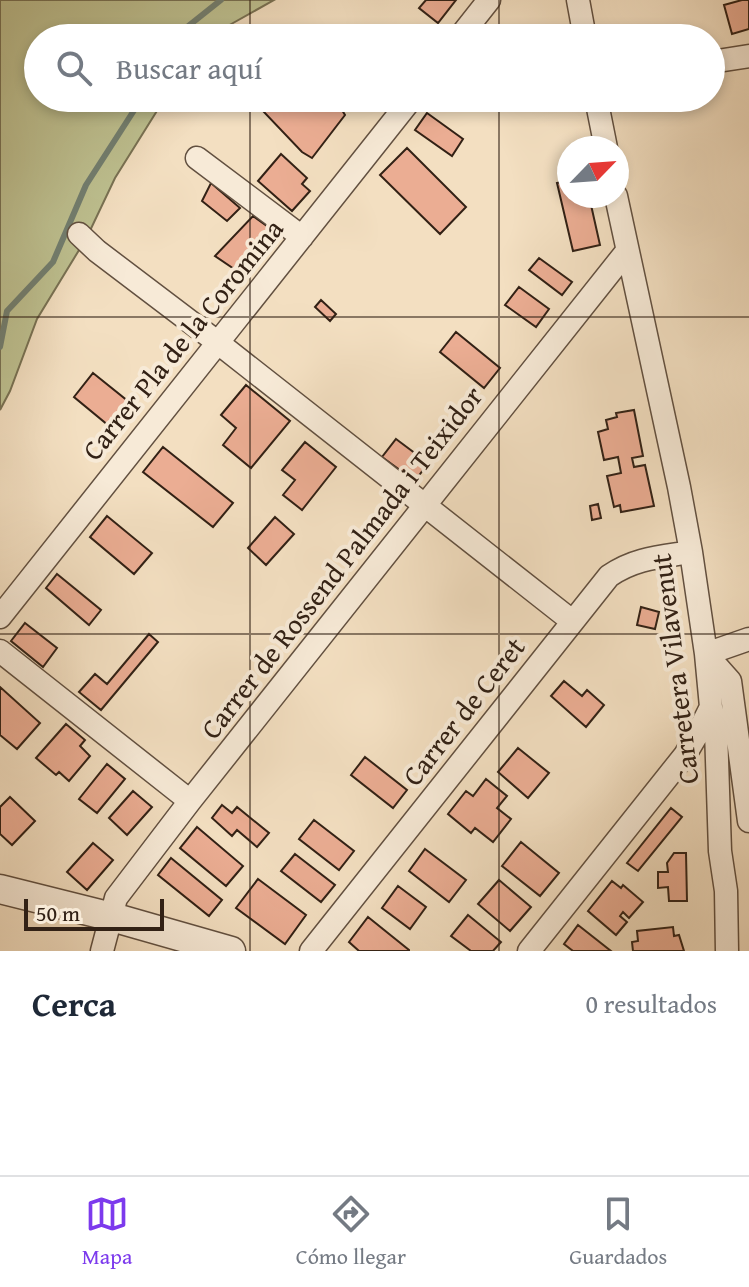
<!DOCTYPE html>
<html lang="es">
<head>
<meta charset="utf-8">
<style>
  :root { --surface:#fff; --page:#f2f2f3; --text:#1f2937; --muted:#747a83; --line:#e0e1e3; --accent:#7c3aed }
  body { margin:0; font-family:"Gentium Book Plus",serif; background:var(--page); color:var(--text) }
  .compass { position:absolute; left:557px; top:136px; width:72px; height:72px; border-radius:50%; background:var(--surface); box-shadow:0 4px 12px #0003; rotate:65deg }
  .scale { position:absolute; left:24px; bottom:20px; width:140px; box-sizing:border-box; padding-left:8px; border:4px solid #322115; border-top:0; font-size:22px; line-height:28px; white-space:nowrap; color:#322115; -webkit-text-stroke:6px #f7ead7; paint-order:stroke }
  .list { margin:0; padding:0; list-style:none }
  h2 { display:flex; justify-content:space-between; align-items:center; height:104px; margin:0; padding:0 32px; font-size:34px }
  h2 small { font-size:26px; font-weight:400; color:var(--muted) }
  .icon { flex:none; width:44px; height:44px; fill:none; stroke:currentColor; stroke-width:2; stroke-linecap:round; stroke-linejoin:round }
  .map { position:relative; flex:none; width:749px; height:951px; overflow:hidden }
  .search { position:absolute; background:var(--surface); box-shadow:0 4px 12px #0003; left:24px; right:24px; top:24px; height:88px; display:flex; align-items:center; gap:20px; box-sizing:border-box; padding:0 28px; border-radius:44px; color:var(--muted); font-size:30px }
  .sheet { height:224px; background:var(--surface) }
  nav { display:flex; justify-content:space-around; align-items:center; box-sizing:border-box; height:112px; border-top:2px solid var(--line); background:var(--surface); font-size:22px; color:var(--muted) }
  nav a { display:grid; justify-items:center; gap:4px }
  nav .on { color:var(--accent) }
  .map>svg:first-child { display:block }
</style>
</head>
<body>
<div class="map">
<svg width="749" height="951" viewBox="0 0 749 951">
  <rect width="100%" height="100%" fill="#f3dfc1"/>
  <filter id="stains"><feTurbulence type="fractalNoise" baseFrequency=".0025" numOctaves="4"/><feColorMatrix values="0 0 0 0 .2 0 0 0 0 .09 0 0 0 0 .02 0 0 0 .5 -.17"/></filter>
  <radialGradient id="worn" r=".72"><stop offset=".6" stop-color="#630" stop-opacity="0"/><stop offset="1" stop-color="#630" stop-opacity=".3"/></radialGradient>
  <path fill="#bec191" stroke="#787153" stroke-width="2" d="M0 0H274L226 27 212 38H38V98H165L115 178 87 237 37 319 10 391 0 410Z"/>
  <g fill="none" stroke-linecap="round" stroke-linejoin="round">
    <path stroke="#727f71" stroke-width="6" d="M178 38 182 31 221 0
      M0 347 7 311 53 262 86 185 142 98"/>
  </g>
  <path fill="#ebad93" stroke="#322115" stroke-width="2" d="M426 0H456L438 23 419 8Z
    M742 0H749V29L732 34 724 5Z
    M271 98H344L339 105 345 115 312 158 302 152 262 110Z
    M427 113 463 139 452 156 415 130Z
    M407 148 466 207 440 234 380 175Z
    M281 154 307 178 302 184 310 191 292 211 258 181Z
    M569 180V196H589L600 245 573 251 557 183Z
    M211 183 240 208 227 221 202 201Z
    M253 216 278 234 243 275 215 256Z
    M539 258 572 282 562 295 529 270Z
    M519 287 549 309 536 327 505 305Z
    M321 300 336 314 330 321 315 307Z
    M456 332 500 368 484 388 440 352Z
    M93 373 134 406 114 430 74 397Z
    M246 385 290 421 251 468 223 445 236 428 221 415Z
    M634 410 643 456 632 458 634 467 645 465 654 506 621 512 620 505 614 507 607 476 621 473 618 457 604 460 598 432 608 429 606 420 617 417 616 413Z
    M396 439 428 463 415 481 382 457Z
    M305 442 336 467 302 510 283 495 295 480 282 470Z
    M163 447 233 503 213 527 143 472Z
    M598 504 601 518 592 520 590 506Z
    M107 516 152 553 134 574 90 537Z
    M275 517 294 534 266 565 248 548Z
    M57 574 101 610 89 625 46 588Z
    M641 607 659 612 655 629 637 625Z
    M25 623 57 648 43 667 11 641Z
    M149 634 158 642 101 710 79 692 95 674 107 684Z
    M564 681 582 696 587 690 604 705 586 727 551 696Z
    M0 687 40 723 17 749 0 735Z
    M66 724 85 740 80 746 90 756 69 781 59 772 56 775 36 758Z
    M518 748 549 773 528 798 498 772Z
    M365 757 407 790 393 808 351 775Z
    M107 764 125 779 97 813 79 799Z
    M486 779 507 796 497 808 511 819 493 842 475 828 471 833 448 814 466 791 473 796Z
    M133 791 152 807 127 835 109 818Z
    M10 797 35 821 12 845 0 834V807Z
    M222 805 232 813 237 807 269 833 257 847 237 830 232 836 212 818Z
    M671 808 682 817 638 871 627 863Z
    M314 820 354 851 339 870 299 839Z
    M197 827 243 866 226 886 180 848Z
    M521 842 559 873 540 896 502 866Z
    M93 843 113 860 87 890 67 872Z
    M425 849 466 880 449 902 409 871Z
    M674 853H686L687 901H669L668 887 658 888V872H668L667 863Z
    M295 854 335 885 321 902 281 871Z
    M171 858 222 900 209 916 158 875Z
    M258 879 306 915 285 944 236 908Z
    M499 880 531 907 510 931 478 904Z
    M612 881 621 888 623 885 643 902 629 918 623 912 620 916 627 922 616 935 588 911Z
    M398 886 426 907 410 929 382 908Z
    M468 915 501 942 493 951H471L451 936Z
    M368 917 409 950V951H359L349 942Z
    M578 925 611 951H573L564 944Z
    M673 927 674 936 679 935 684 951H633L632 942 638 941 637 931Z"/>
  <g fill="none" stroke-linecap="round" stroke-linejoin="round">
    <defs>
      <path id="minor" d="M578 0 585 38
        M459 38 489 0
        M711 62 749 56
        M596 98 606 148
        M197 158 302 237
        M616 196 679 487 691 552 706 654 711 707 716 730 720 851 726 891 727 951
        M79 234 97 251 217 342 572 621
        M0 617 412 98
        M0 651 190 801
        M706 654 730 681 749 821
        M706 654 749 639
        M102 951 116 898 190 801 627 251
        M311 951 609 576C635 558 660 557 691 552
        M529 951 685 755 698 733 711 707"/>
      <path id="tertiary" d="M0 889 112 917 231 951"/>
    </defs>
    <use href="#minor" stroke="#625040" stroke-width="25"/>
    <use href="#tertiary" stroke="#625040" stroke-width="31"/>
    <use href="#minor" stroke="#f7ead7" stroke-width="22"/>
    <use href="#tertiary" stroke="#f7ead7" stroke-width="28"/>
  </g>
  <path fill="none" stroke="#322115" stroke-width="2" stroke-opacity="0.55" d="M250 0V38M499 0V38M250 98V951M499 98V951M0 317H749M0 634H749"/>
  <g text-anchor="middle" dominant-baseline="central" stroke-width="8" stroke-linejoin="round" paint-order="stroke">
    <g font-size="28" fill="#322115" stroke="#f7ead7">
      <text transform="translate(182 339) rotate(-51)">Carrer Pla de la Coromina</text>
      <text transform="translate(341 562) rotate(-52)">Carrer de Rossend Palmada i Teixidor</text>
      <text transform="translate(674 669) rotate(-97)">Carretera Vilavenut</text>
      <text transform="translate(463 711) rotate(-52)">Carrer de Ceret</text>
    </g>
  </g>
  <rect width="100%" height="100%" filter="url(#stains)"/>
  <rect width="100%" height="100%" fill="url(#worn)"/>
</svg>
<svg class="compass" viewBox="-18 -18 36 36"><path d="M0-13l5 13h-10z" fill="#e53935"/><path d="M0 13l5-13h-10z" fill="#747a83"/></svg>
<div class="scale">50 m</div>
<div class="search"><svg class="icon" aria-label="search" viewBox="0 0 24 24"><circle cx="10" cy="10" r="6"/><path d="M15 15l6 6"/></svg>Buscar aquí</div>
</div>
<section class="sheet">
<h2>Cerca<small>0 resultados</small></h2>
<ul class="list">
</ul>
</section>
<nav>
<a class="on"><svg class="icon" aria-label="map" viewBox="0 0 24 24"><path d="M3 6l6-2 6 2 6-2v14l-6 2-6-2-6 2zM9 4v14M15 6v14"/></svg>Mapa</a>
<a><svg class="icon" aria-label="directions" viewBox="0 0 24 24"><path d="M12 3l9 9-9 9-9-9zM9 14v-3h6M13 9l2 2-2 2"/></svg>Cómo llegar</a>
<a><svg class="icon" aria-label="saved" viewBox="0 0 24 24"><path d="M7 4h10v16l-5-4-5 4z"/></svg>Guardados</a>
</nav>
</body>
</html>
